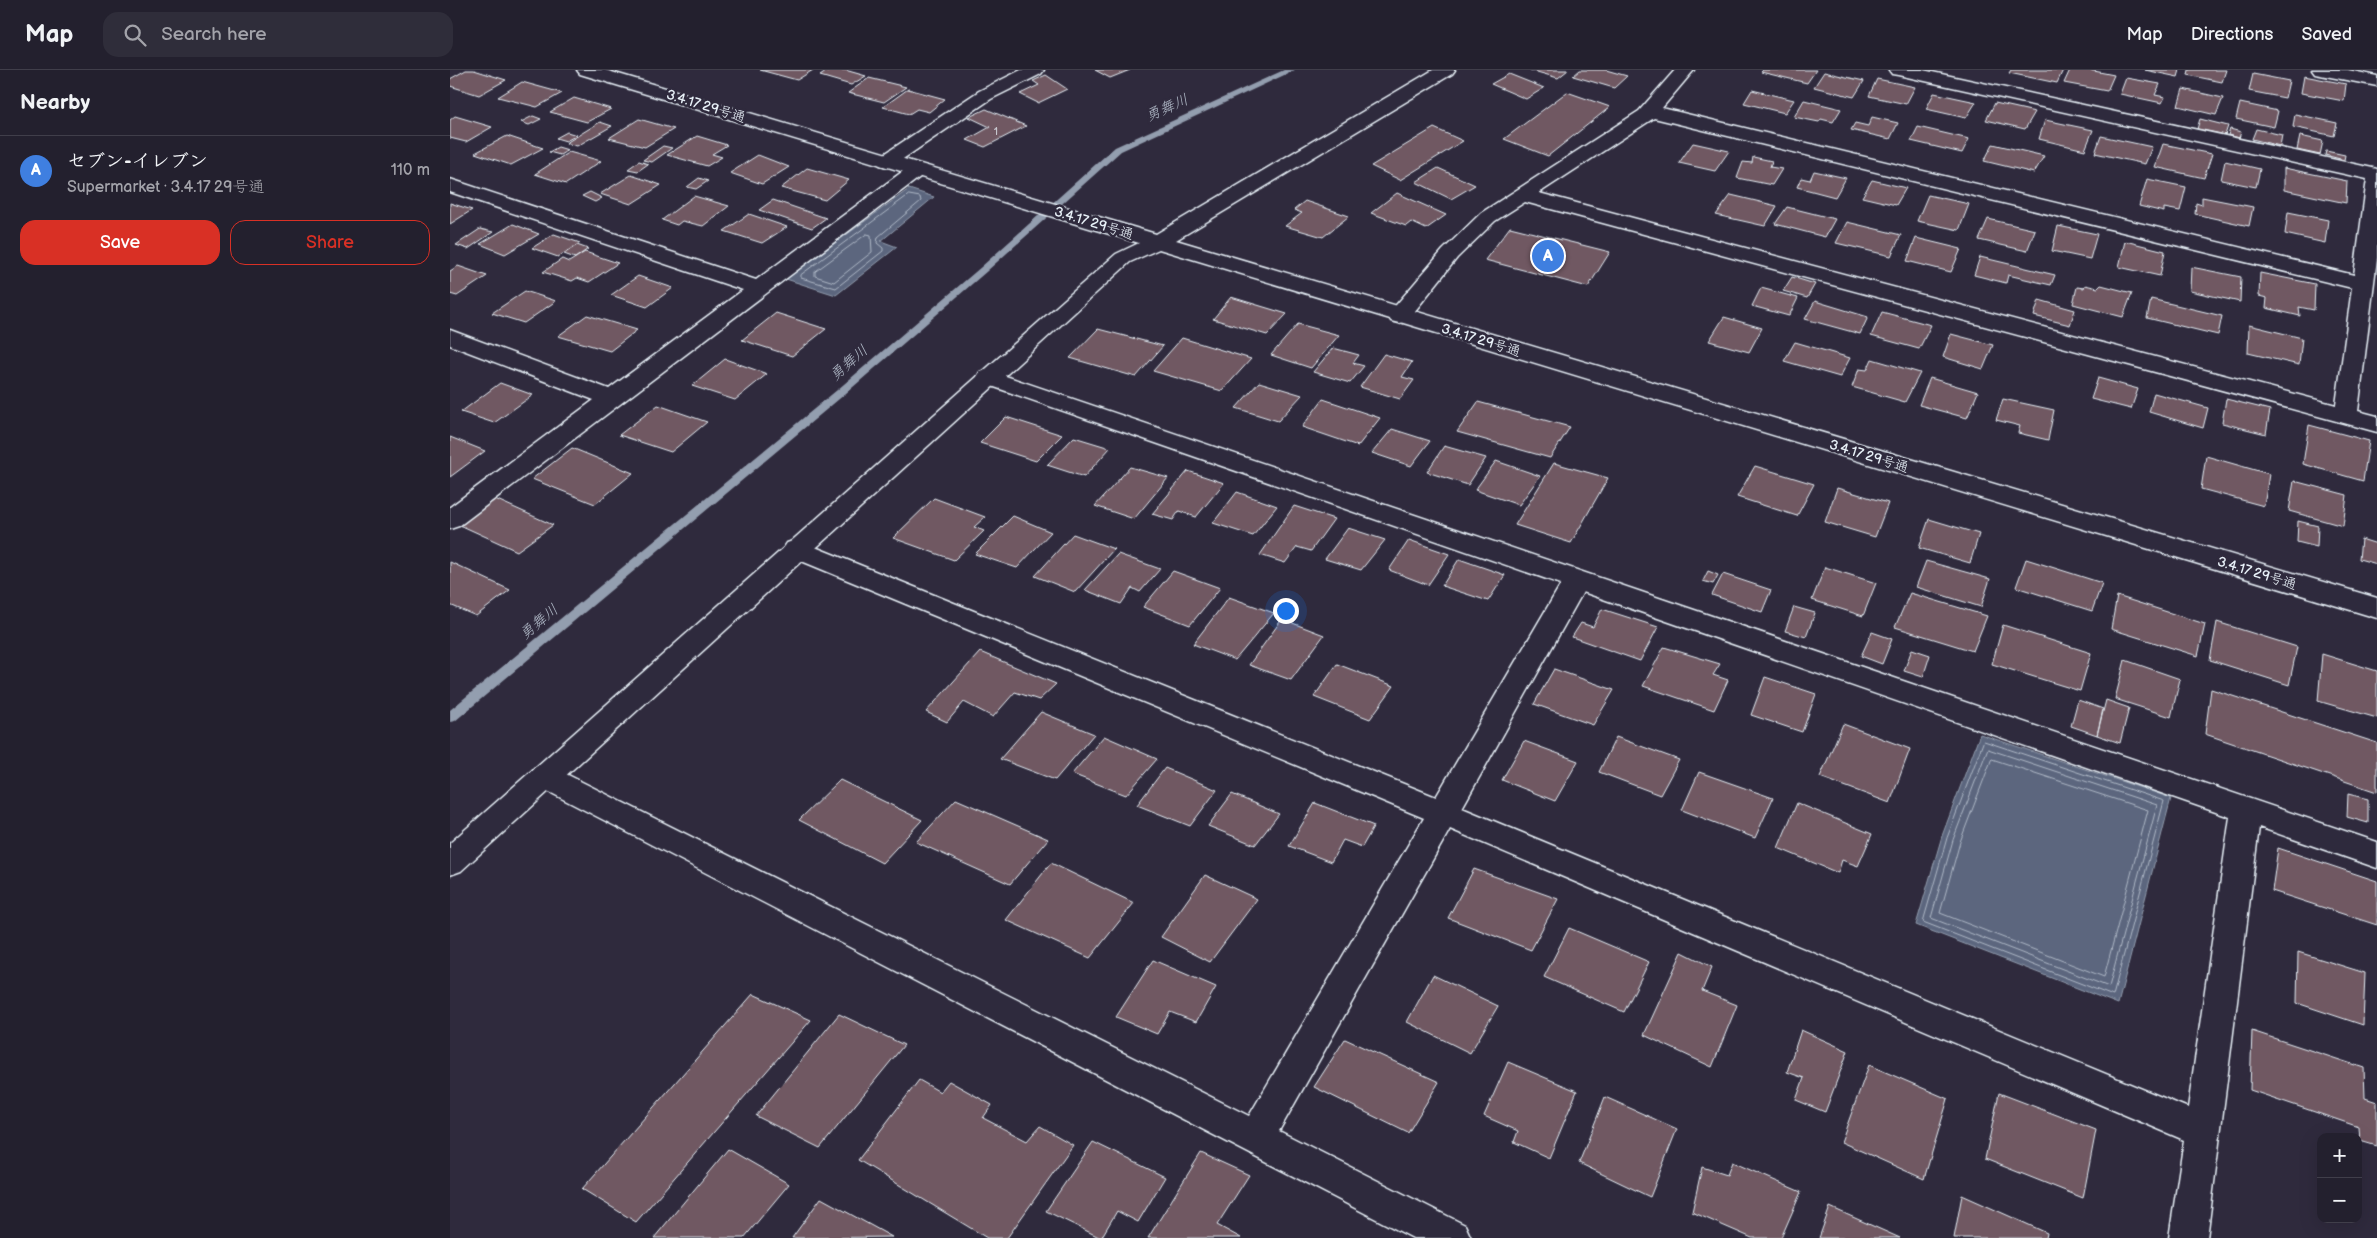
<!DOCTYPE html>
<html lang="en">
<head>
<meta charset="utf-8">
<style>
  :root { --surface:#23202e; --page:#2f2d3a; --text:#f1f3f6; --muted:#a3a3aa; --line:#403e4a; --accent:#d93025 }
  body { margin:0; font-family:"Balsamiq Sans","Klee One",sans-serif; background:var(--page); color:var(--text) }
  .controls { position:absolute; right:15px; bottom:15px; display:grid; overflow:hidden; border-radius:10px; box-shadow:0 5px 20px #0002 }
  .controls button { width:45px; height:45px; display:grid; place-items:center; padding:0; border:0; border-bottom:1px solid var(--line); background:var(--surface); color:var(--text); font:25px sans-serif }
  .you { position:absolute; left:835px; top:540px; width:18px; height:18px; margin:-12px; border:4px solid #fff; border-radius:50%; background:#1a73e8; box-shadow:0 0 0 8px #1a73e833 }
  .badge { display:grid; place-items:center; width:32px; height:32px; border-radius:50%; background:var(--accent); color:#fff; font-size:16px; font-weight:700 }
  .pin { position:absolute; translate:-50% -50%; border:2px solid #fff; box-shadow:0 1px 5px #0006 }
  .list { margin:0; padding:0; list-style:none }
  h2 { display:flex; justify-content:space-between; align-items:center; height:65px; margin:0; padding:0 20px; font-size:21px }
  h2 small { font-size:16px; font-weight:400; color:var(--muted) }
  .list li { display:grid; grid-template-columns:32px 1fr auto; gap:15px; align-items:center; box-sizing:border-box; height:70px; padding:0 20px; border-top:1px solid var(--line) }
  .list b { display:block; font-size:19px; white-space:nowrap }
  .list p { margin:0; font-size:16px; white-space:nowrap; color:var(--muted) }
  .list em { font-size:16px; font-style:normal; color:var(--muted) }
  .actions { display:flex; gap:10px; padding:15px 20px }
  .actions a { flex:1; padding:11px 0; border:1px solid var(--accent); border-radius:15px; text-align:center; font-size:18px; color:var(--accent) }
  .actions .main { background:var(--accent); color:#fff }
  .icon { flex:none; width:28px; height:28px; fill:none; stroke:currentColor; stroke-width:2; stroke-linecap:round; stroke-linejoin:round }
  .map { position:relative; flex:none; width:1927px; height:1168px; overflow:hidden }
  header { display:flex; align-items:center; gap:30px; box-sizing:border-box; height:70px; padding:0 25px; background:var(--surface); border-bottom:1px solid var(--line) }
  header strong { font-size:24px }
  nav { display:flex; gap:28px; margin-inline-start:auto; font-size:18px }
  .search { width:350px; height:45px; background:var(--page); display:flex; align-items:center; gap:12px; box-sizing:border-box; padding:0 18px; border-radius:15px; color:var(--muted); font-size:19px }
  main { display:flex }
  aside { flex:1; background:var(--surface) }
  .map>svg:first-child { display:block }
</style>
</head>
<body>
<header>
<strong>Map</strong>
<div class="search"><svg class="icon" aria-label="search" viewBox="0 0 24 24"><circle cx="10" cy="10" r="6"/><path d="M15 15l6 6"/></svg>Search here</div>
<nav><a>Map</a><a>Directions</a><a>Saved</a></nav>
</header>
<main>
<aside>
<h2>Nearby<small></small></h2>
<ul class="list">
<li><span class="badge" style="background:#3f7fe0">A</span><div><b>セブン-イレブン</b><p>Supermarket · 3.4.17 29号通</p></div><em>110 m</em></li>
</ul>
<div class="actions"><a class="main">Save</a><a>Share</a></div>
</aside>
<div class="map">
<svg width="1927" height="1168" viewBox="0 0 1927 1168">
  <rect width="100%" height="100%" fill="#2f2a3d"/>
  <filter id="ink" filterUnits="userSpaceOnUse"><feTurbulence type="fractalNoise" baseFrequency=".02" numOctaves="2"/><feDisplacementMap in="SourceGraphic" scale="10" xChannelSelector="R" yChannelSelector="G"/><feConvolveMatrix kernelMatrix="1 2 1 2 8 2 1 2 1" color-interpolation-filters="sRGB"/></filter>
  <g filter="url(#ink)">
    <path fill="#5b667e" stroke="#939eaf" d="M459 119 484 127 431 171 447 177 386 225 336 209Z
      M1530 664 1721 728 1668 934 1466 855 1492 766Z"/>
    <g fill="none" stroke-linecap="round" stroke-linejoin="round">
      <path stroke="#b0b9c7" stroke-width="1" d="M459 125 470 127 471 131 428 167 427 173 433 178V181L386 218 351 208V205Z
        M417 164 421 165 422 182 384 212 365 206V202Z
        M1534 671 1714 731 1663 926 1473 852 1497 768Z
        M1538 679 1707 735 1659 917 1481 848 1503 770Z
        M1542 689 1698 740 1654 907 1490 843 1510 772Z"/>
      <path fill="#939eaf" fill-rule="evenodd" d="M834 0H845L671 81 537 201 395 324 5 651 0 652V640L387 320 531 197 665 77Z"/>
    </g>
    <path fill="#705962" stroke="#e8f1f8" d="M16 0H24L56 10 29 25 0 16V9Z
      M310 0H363L347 10Z
      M379 0H395L416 6 401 15 370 6Z
      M645 0H680L660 8Z
      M1080 0H1118L1108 8Z
      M1130 0H1156L1177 6 1164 18 1123 6Z
      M1313 0H1366L1357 13 1311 2Z
      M1561 0H1613L1607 13 1559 3Z
      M1620 0H1639L1664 5 1657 21 1614 13Z
      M1695 0H1730L1728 7Z
      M1739 0H1776L1772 12 1738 5Z
      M1374 2 1414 11 1404 27 1364 17Z
      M1059 4 1094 18 1076 29 1041 14Z
      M1803 4 1839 11 1835 28 1799 21Z
      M596 5 617 19 588 33 570 24 589 15 583 11Z
      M1854 6 1896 14 1894 31 1851 23Z
      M419 8 456 17 434 32 398 23Z
      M1676 8 1710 14 1705 25 1715 27 1712 33 1670 24Z
      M1427 9 1465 17 1456 34 1419 26Z
      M72 12 112 23 87 37 48 27Z
      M458 19 495 29 479 42 467 39 459 44 433 37Z
      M1733 19 1773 28 1766 45 1728 36Z
      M1302 20 1344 30 1335 43 1294 33Z
      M1117 22 1160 37 1098 86 1054 69Z
      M1484 23 1526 32 1516 48 1476 39Z
      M124 28 161 39 137 52 100 42Z
      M1354 30 1391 39 1383 52 1371 49 1369 52 1344 47Z
      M1545 33 1585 42 1575 59 1536 50Z
      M1790 33 1828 41 1824 57 1786 49Z
      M536 39 576 56 535 77 517 70 540 57 519 47Z
      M1845 44 1887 53 1884 66 1843 57Z
      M5 46 42 57 16 72 0 68V50Z
      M83 46 91 49 79 55 71 52Z
      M1422 47 1448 53 1440 69 1401 60 1405 53 1418 56Z
      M189 49 224 59 195 77 159 68Z
      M1750 49 1778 56 1775 65 1747 59Z
      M1595 50 1643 60 1635 80 1589 69Z
      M150 52 162 56 127 76 116 73Z
      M1468 57 1519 69 1512 83 1461 71Z
      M984 58 1013 71 950 110 921 96Z
      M1780 59 1791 62 1789 68 1778 65Z
      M1806 59 1832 65 1830 76 1802 69Z
      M117 62 127 65 116 71 106 68Z
      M57 66 93 78 61 95 25 83Z
      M247 66 277 75 262 84 272 87 257 96 217 85Z
      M1651 66 1702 77 1695 94 1645 83Z
      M1850 66 1873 71 1870 85 1847 80Z
      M1243 73 1279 81 1265 101 1229 93Z
      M1543 74 1594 86 1584 103 1534 91Z
      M1713 74 1762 84 1754 108 1705 97Z
      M213 76 222 78 202 92 193 90Z
      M108 77 118 80 110 85 99 82Z
      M1876 81 1895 85 1894 90 1875 85Z
      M119 82 151 91 116 114 85 104Z
      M308 85 339 97 312 114 280 103Z
      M1303 87 1322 91 1320 97 1332 99 1322 115 1287 108 1293 92 1302 93Z
      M189 91 198 94 188 101 178 99Z
      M1775 91 1810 99 1806 117 1771 110Z
      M357 98 399 110 375 130 331 118Z
      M988 98 1025 115 1001 129 966 112Z
      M1834 98 1897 111 1896 133 1834 120Z
      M1364 101 1396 108 1385 127 1347 117 1351 108 1360 110Z
      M181 105 211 115 181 134 150 124Z
      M249 108 258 111 246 119 237 117Z
      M1697 109 1736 117 1730 141 1714 138V142L1689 136Z
      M1422 110 1456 118 1446 135 1412 127Z
      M140 122 152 128 145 132 132 126Z
      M947 123 996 145 976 159 961 152 956 156 921 143Z
      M1281 125 1327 136 1315 156 1266 145Z
      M1478 125 1519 134 1509 160 1467 151Z
      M244 126 279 136 253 156 232 151 227 155 212 150Z
      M1752 127 1803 137 1799 156 1745 144 1746 133 1752 135Z
      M323 130 376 148 362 158 309 140Z
      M855 131 899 146 873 167 835 156 852 143 844 140Z
      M0 133 22 140 0 154Z
      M1337 137 1385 149 1375 167 1325 154Z
      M1838 142 1878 150 1875 173 1835 164Z
      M299 144 337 157 312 173 274 161Z
      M1538 149 1585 160 1577 181 1529 170Z
      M1397 152 1451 165 1441 186 1386 173Z
      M63 154 89 164 55 184 30 174Z
      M1608 156 1647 164 1640 189 1602 181Z
      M1060 157 1160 182 1138 217 1035 190Z
      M30 159 43 162 18 179 6 175Z
      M104 164 130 173 108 187 82 178Z
      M1466 168 1511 179 1501 202 1457 191Z
      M1675 171 1715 181 1710 206 1669 197Z
      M127 175 138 179 125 188 114 184Z
      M135 182 168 193 139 212 127 208 122 211 93 202 112 189 119 192Z
      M1530 187 1605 205 1601 215 1558 205 1556 213 1524 205Z
      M8 196 37 206 7 226 0 224V201Z
      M1741 197 1791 207 1790 232 1740 221Z
      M1810 203 1865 214 1864 240 1849 237 1850 246 1816 238 1817 228 1809 226Z
      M188 206 223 218 197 237 161 225Z
      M1342 207 1365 214 1357 228 1333 221Z
      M1635 215 1648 218 1651 215 1682 223 1673 247 1623 234 1627 217 1634 218Z
      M1311 218 1348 228 1339 246 1302 236Z
      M75 221 106 231 74 253 42 243Z
      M781 227 837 244 817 265 763 249Z
      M1701 229 1772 246 1768 265 1697 248Z
      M1589 230 1625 240 1620 255 1584 246Z
      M1365 231 1418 247 1410 264 1355 249Z
      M1432 242 1481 255 1469 279 1421 266Z
      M326 243 376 259 342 286 292 270Z
      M137 245 187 260 160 281 108 266Z
      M1274 247 1312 258 1299 282 1259 271Z
      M848 254 889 265 861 298 821 285Z
      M1799 255 1852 268 1849 295 1798 283Z
      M648 259 713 276 686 307 620 288Z
      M1501 264 1543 275 1533 299 1493 287Z
      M732 268 801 289 772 321 703 301Z
      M1345 272 1400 288 1390 307 1334 291Z
      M883 278 909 285 903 293 914 296 900 313 863 302Z
      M934 284 962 292 952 307 964 310 950 329 910 317Z
      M275 289 317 304 285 330 242 316Z
      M1422 289 1470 303 1455 332 1402 317 1409 299 1417 300Z
      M1480 308 1528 322 1517 348 1469 335Z
      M1648 308 1688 319 1681 339 1641 329Z
      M809 312 852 325 828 351 786 338Z
      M50 313 83 325 44 353 11 342Z
      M1704 323 1758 338 1753 358 1699 342Z
      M873 329 930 348 908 376 852 357Z
      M1553 329 1604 340 1598 370 1568 363 1570 356 1546 350Z
      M1776 329 1820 340 1816 364 1772 353Z
      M1028 332 1120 357 1100 388 1007 362Z
      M208 335 257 352 221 382 169 365Z
      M556 347 612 365 586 391 530 373Z
      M1859 355 1919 371 1913 411 1853 394Z
      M942 359 980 371 961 396 922 383Z
      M0 367 35 381 0 407Z
      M624 367 660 378 634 407 597 395Z
      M994 376 1036 388 1018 415 977 402Z
      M122 378 183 403 145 434 82 409Z
      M1756 386 1819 404 1814 436 1751 419Z
      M1046 391 1090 406 1069 435 1025 420Z
      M1104 393 1158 408 1121 473 1065 455Z
      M1305 396 1364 414 1347 446 1287 427Z
      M680 397 718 408 684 449 645 436Z
      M738 401 774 413 746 447 729 441 723 450 702 444Z
      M1844 411 1897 425 1893 456 1839 441Z
      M1387 418 1438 433 1425 467 1375 452Z
      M787 422 827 436 803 466 763 453Z
      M484 428 535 447 524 457 534 461 504 490 443 468Z
      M45 429 103 455 67 481 10 455Z
      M844 436 884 449 861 481 847 477 835 493 810 485Z
      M563 446 601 462 567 498 525 484Z
      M1479 449 1529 464 1520 493 1469 478Z
      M1848 451 1868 456 1867 477 1847 472Z
      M898 458 935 470 911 500 875 489Z
      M623 464 664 479 625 522 585 506Z
      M1911 469 1927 474V494L1909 489Z
      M959 470 999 484 978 515 939 500Z
      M668 484 710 499 690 522 682 518 671 534 635 520Z
      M1009 489 1055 505 1038 531 992 516Z
      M1576 489 1652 513 1642 541 1566 517Z
      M1476 491 1540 509 1531 537 1466 517Z
      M0 492 60 520 26 546 0 535Z
      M1375 497 1426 513 1413 546 1362 530Z
      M723 501 770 518 740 555 693 537Z
      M1258 501 1268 505 1263 514 1253 511Z
      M1273 504 1321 520 1312 542 1262 525Z
      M1460 523 1537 546 1523 581 1445 557Z
      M1667 526 1755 554 1748 586 1661 559Z
      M779 527 824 543 785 590 743 574Z
      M1344 537 1365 543 1356 567 1335 561Z
      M1152 539 1208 557 1190 591 1122 567 1131 553 1143 557Z
      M832 549 874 565 841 610 799 595Z
      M1767 552 1847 577 1839 615 1760 590Z
      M1553 555 1641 583 1630 621 1542 594Z
      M1422 562 1442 569 1432 594 1411 586Z
      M1214 577 1270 594 1263 605 1278 610 1264 640 1193 616Z
      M1462 579 1480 585 1473 607 1454 601Z
      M530 582 606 614 589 630 565 622 543 647 514 632 497 652 476 642Z
      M1872 584 1927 601V648L1868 631Z
      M1675 590 1730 609 1721 647 1665 629Z
      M887 594 944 616 920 649 864 627Z
      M1104 599 1164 620 1143 655 1084 634Z
      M1315 607 1366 624 1352 662 1301 645Z
      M1761 619 1927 673V722L1755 664Z
      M1628 630 1653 639 1647 665 1621 656Z
      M1656 630 1679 638 1670 673 1647 665Z
      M591 642 644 664 605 710 550 689Z
      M1393 654 1460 679 1440 733 1370 707Z
      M654 666 707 689 676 725 622 704Z
      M1166 667 1229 690 1210 725 1149 702Z
      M1074 671 1128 691 1105 731 1052 710Z
      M715 698 767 720 740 756 687 735Z
      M1249 702 1323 728 1305 768 1232 740Z
      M390 710 472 750 432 793 349 750Z
      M782 724 829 744 805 775 758 756Z
      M1898 724 1918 729V753L1897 747Z
      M506 729 598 769 560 814 466 772Z
      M865 733 924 756 912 777 893 770 881 792 839 776Z
      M1347 733 1422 764 1408 796 1392 790 1388 803 1328 778Z
      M1828 778 1927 811V855L1822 821Z
      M601 793 684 833 640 888 556 850Z
      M1024 799 1108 829 1081 880 998 848Z
      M755 805 807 829 760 892 711 867Z
      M1119 858 1199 892 1174 942 1094 907Z
      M1232 882 1262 897 1252 921 1287 935 1262 997 1194 965Z
      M1848 882 1915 903 1913 955 1847 933Z
      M703 890 766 917 746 952 720 942 707 964 666 947Z
      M983 905 1048 936 1020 983 957 952Z
      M303 924 361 950 186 1152 132 1119Z
      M389 944 454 975 370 1078 306 1046Z
      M1351 960 1398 981 1375 1042 1346 1030 1354 1008 1337 1002Z
      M1802 961 1914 998 1915 1028 1927 1032V1076L1910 1071 1909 1057 1800 1020Z
      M895 969 989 1012 958 1063 864 1017Z
      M1058 992 1127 1021 1099 1088 1064 1072 1068 1061 1034 1046Z
      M1419 995 1498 1029 1474 1109 1391 1072Z
      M469 1010 490 1022 499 1011 542 1035 533 1048 577 1071 590 1056 623 1075 557 1168H537L408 1090Z
      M1549 1023 1646 1060 1633 1128 1535 1089Z
      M1155 1027 1227 1059 1200 1127 1129 1093Z
      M643 1072 715 1107 688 1152 667 1141 651 1168 596 1141Z
      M278 1079 339 1114 294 1168H204Z
      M751 1083 799 1105 767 1155 791 1168H698Z
      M1282 1092 1351 1122 1331 1168H1302L1242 1142 1252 1097 1277 1105Z
      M1512 1125 1597 1163 1596 1168H1504Z
      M371 1128 442 1167 342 1168Z
      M1380 1137 1450 1168H1369Z"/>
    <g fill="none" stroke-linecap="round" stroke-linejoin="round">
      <defs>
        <path id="street" d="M571 0H594L591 4 541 29 444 95 437 97 430 95 427 91 430 87 529 21Z
          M1225 0H1244L1212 38 1904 205 1917 109 1448 5 1442 4 1439 0H1473L1927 99V188L1908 341 1927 346V362L1075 132 1045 151 1007 188 957 251 949 253 941 251 938 246 941 241 993 180 1031 143 1189 41ZM1204 48 1902 218 1886 335 1089 123Z
          M1862 0H1898L1927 6V16L1865 4Z
          M467 94 474 96 477 100 474 104 9 456 0 459V437L144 330 0 275V260L159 319 293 220 0 122V109L306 210 460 96Z
          M538 300 1927 772V798L1809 757 1757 1168H1719L1734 1070 1000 759 829 1061 1015 1155 1021 1168H963L84 714 79 706 84 698 94 694 104 698 799 1046 974 748 337 485 333 479 337 473 346 470 355 473 986 727 1111 514 530 312 527 307 530 302ZM1133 522 1780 747 1738 1038 1012 738Z"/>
        <path id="secondary" d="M127 0H155L706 164 983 0H1005L1002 4 726 170 1927 528V548L709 179 680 192 11 801 0 805V773L666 184 689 173 130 4Z"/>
      </defs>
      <use href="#street" stroke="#e8f1f8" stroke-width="3"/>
      <use href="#secondary" stroke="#e8f1f8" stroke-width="3"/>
      <use href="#street" fill="#2f2a3d" fill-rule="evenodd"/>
      <use href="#secondary" fill="#2f2a3d" fill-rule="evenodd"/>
    </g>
  </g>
  <g text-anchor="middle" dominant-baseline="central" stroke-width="5" stroke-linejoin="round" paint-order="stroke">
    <g font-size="11" fill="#cacbd2">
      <text x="546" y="61">1</text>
    </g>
    <g font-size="14" fill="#e8f1f8" stroke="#2f2a3d">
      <text transform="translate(256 36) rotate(17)">3.4.17 29号通</text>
      <text transform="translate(644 153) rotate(17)">3.4.17 29号通</text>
      <text transform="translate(1031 270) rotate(17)">3.4.17 29号通</text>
      <text transform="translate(1419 386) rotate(17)">3.4.17 29号通</text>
      <text transform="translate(1807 503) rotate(17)">3.4.17 29号通</text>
    </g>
    <g font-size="15" font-style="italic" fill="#b0b9c7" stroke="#2f2a3d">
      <text transform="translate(717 38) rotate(-24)">勇舞川</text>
      <text transform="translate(399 293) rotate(-41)">勇舞川</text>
      <text transform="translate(89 552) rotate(-40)">勇舞川</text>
    </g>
  </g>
</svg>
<div class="controls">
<button>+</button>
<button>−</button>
</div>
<div class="you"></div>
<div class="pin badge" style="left:1098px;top:186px;background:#3f7fe0">A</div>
</div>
</main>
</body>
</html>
